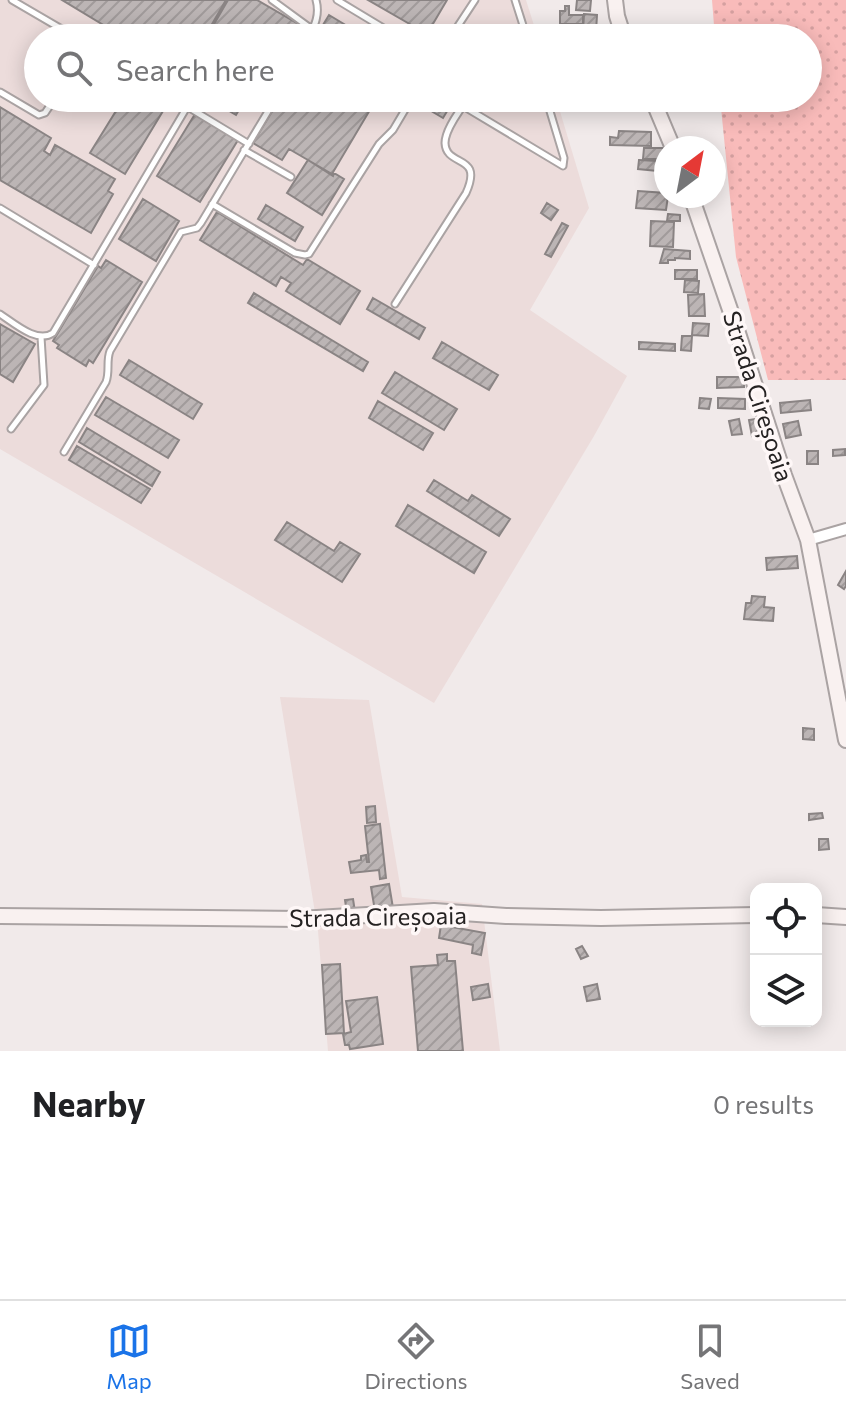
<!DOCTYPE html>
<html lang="en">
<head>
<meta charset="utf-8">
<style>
  :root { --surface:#fff; --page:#f6f6f6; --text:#202124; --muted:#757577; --line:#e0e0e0; --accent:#1a73e8 }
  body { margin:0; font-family:Commissioner,sans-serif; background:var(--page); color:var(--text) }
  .controls { position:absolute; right:24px; bottom:24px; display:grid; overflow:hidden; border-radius:16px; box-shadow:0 4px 20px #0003 }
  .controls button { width:72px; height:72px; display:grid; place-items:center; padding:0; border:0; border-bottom:2px solid var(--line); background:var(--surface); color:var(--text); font:40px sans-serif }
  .compass { position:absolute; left:654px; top:136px; width:72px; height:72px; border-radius:50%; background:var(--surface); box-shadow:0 4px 20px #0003; rotate:32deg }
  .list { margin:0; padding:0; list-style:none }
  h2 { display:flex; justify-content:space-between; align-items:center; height:104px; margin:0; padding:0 32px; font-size:34px }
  h2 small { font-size:26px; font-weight:400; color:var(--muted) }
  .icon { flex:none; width:44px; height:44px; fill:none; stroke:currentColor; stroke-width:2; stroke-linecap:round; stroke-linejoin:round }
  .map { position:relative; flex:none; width:846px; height:1051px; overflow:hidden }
  .search { position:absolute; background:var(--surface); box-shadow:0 4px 20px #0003; left:24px; right:24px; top:24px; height:88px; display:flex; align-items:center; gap:20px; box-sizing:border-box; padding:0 28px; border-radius:44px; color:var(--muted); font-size:30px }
  .sheet { height:248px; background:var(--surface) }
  nav { display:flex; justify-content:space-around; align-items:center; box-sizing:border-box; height:112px; border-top:2px solid var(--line); background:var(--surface); font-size:22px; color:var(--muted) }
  nav a { display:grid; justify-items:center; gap:4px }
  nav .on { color:var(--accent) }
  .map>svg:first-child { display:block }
</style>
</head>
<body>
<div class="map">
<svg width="846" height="1051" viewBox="0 0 846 1051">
  <defs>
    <pattern id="grass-dots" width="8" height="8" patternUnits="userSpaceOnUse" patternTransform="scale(2)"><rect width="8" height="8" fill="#f9bbba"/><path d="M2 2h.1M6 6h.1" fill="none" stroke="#d5a0a0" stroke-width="1.8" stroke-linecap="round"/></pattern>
    <pattern id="building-hatch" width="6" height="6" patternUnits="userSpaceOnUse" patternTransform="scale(2)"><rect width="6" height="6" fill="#bcb5b5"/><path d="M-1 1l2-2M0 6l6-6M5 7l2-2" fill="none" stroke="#a19b9b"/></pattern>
  </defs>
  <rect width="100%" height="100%" fill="#f1eaea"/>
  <path fill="#ecdcdb" d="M0 0H526L538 38H38V98H556L589 208 530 310 627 376 594 436 434 703 0 449Z
    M280 697 369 700 402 897 482 904 500 1051H328L318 931Z"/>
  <path fill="url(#grass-dots)" d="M712 0H846V380H768L736 257 720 98H808V38H715Z"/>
  <path fill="url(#building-hatch)" stroke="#8a8484" stroke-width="2" d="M62 0H226L204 38H125Z
    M228 0H257L300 25 293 38H238L228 32 225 38H206Z
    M368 0H447L427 34Z
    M577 0H591L590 11 576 10Z
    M565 6H569V15H583V24H560V11H565Z
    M584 14 597 15 596 32 583 31Z
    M329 15 367 38H315Z
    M669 28 671 38H655L654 31Z
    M124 98H164L169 101 125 174 90 153Z
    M207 98H246L236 115Z
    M280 98H377L332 174 289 149 282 160 253 143Z
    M419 98H455L443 118 416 102Z
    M0 107 51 138 44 151 50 155 55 145 115 179 108 191 113 194 91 233 0 180Z
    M195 114 238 140 200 202 157 176Z
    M619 131 651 132V146L610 145V137L618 138Z
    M644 148H666V159H643Z
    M308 160 333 176 334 173 344 179 322 215 287 193Z
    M639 160 658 161 657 171 638 169Z
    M638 191 666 193V196H668L666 210 636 208Z
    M143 199 179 221 156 261 119 239Z
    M547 203 558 210 551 220 541 213Z
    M266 205 303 227 295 241 258 219Z
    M217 212 303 265 307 259 360 291 340 324 286 291 291 283 281 277 276 286 200 240Z
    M668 214 680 215V221H667Z
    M651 221 674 222 673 247 650 246Z
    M562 223 568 226 551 257 545 254Z
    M664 249 690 251V259L675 258V260H668V263H660Z
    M106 260 142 282 93 363 89 360 86 366 57 348 59 345 53 341 98 266 101 268Z
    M675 270H697V279H675Z
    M685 280 699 281 698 293 684 292Z
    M254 293 368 362 363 371 248 303Z
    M704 294 705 316H689L688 295Z
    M373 298 425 328 419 339 367 309Z
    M693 323 709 324 708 336 692 335Z
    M0 324 35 344 13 382 0 374Z
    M682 336H692L691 351 681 350Z
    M442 342 498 375 489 390 433 358Z
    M639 342 675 344V351L639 349Z
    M129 360 202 404 193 419 120 375Z
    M395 372 457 409 444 430 382 393Z
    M717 377H744V387L717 388Z
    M106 397 179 440 168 458 95 415Z
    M700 398 711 399 709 409 699 408Z
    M718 398 745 399V409L718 408Z
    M810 400 811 410 781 413 780 403Z
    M378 401 433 433 423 450 369 418Z
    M739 419 742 434 732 435 729 421Z
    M756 419 759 435 752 436 749 420Z
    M798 421 801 435 786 438 783 424Z
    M87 428 160 472 152 486 79 442Z
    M77 446 150 489 141 503 69 460Z
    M845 449V455L833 456V450Z
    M807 451H818V464H807Z
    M434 480 468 501 472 495 510 519 499 536 427 491Z
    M408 505 486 552 474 573 396 526Z
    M287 522 334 551 340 542 360 554 342 582 275 540Z
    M797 556 798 568 767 570 766 558Z
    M846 571V586L844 589 838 585Z
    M752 596 765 597 764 607 774 608 773 621 744 619 746 603H751Z
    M803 728 814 729V740L803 739Z
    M375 806 376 822 367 823 366 807Z
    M822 813 823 818 809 820V814Z
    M380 824 386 878 380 879 379 870 351 873 349 862 361 860V856L366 855 367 862H369L365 826Z
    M819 839H828L829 849 819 850Z
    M389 884 393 908 375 911 371 887Z
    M353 899 355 912 347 913 345 900Z
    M441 925 485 933 481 955 472 953 473 945 439 938Z
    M582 946 588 956 581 959 576 949Z
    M447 954V961H455L463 1051H418L411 967 438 965 437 955Z
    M340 964 344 1033 326 1034 322 965Z
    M488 984 490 997 473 1000 471 987Z
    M597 984 600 999 587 1001 584 987Z
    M377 997 383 1044 350 1049 349 1045H345L343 1034 351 1032 346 1001Z"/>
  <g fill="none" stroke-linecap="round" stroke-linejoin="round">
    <defs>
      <path id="lane" d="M12 0 77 38
        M272 0 313 30
        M337 0 400 38
        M515 0 527 38
        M308 38C315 26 320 14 316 0
        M450 38 475 0
        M0 92 39 115 45 113 55 98
        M173 98 249 144
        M463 106 563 166 564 158 546 98
        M244 150 291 177
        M212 204 295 253 305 255 309 254 379 144 393 130 412 98
        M0 208 94 265
        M395 304 466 193C484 153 446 168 445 143 445 130 461 108 469 98
        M0 314C14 323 37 344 53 333L187 107
        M11 429 44 385 41 337
        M64 452 106 382C110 371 106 361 110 351L181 232 197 228 201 223 276 98"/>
      <path id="street" d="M808 540 846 529"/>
      <path id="secondary" d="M615 0 617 16 624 38
        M652 98 673 148
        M691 196 736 327 784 475 808 540 846 740
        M816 915 846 917
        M0 916 300 919 434 911 506 916 601 918 756 915"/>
    </defs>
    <use href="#lane" stroke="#aaa3a3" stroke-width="9"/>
    <use href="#street" stroke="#aaa3a3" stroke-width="14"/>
    <use href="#secondary" stroke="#aaa3a3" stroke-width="18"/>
    <use href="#lane" stroke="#fff" stroke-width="5"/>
    <use href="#street" stroke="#fff" stroke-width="10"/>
    <use href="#secondary" stroke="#f9f1f0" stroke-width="14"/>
  </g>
  <g text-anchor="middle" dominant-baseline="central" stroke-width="7" stroke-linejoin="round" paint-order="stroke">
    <g font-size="24" fill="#252222" stroke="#fef7f7">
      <text transform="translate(759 396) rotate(72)">Strada Cireșoaia</text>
      <text transform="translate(378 916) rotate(-1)">Strada Cireșoaia</text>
    </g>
  </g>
</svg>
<div class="controls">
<button><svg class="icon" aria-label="locate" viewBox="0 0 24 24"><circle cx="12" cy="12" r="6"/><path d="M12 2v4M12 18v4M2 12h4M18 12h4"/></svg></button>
<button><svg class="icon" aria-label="layers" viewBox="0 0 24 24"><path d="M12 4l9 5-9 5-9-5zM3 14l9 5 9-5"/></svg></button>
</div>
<svg class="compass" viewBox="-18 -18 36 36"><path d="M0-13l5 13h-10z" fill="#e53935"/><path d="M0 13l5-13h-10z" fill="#757577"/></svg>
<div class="search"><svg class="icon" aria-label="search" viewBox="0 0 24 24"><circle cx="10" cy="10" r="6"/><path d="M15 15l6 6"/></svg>Search here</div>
</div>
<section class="sheet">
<h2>Nearby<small>0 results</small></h2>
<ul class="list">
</ul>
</section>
<nav>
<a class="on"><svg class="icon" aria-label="map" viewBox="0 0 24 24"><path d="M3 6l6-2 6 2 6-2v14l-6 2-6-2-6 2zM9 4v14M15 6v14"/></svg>Map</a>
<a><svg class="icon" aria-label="directions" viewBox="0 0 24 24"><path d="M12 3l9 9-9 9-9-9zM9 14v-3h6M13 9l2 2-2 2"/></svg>Directions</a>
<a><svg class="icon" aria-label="saved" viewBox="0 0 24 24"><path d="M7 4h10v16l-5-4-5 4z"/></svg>Saved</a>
</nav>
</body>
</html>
